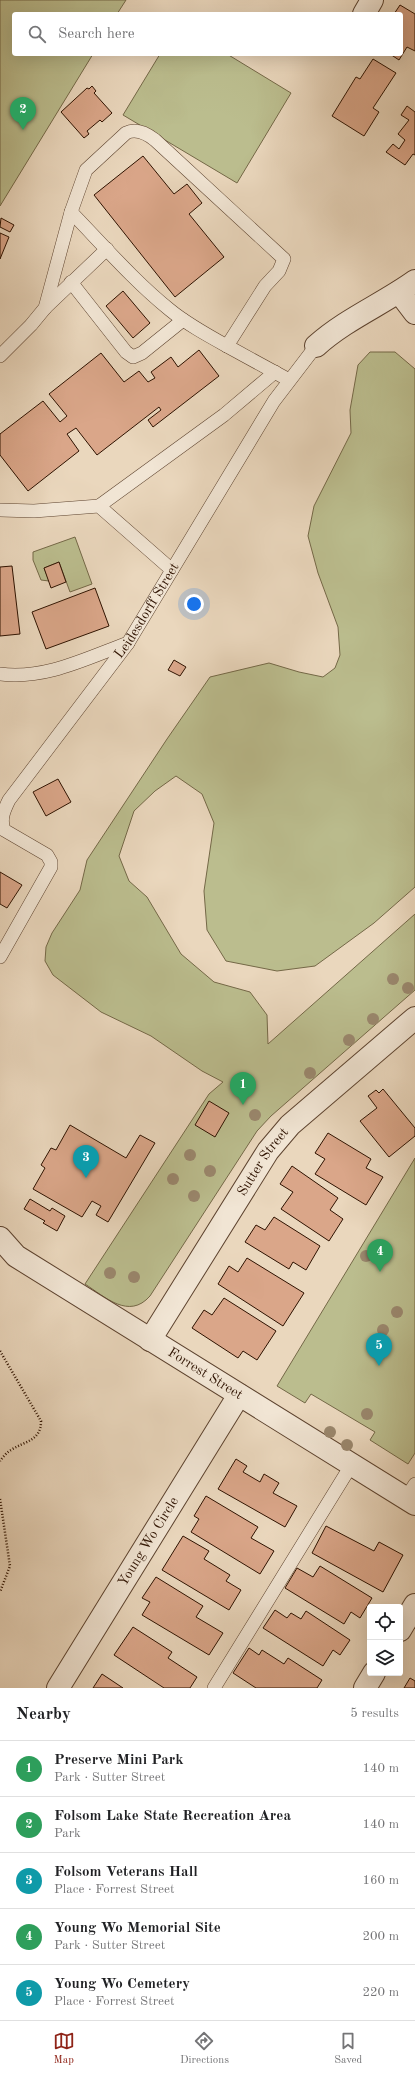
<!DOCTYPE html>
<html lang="en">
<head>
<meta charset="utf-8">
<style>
  :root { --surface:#fff; --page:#f6f6f6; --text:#202124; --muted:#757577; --line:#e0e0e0; --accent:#8f2418 }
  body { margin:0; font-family:"Old Standard TT",serif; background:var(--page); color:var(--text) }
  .controls { position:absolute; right:12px; bottom:12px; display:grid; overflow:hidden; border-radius:4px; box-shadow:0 4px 16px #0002 }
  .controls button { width:36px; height:36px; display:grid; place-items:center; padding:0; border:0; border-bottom:1px solid var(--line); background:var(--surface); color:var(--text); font:20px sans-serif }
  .you { position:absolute; left:194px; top:604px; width:14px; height:14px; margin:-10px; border:3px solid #fff; border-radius:50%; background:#1a73e8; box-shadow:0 0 0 6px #1a73e833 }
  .badge { display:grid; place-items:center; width:26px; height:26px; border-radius:50%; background:var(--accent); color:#fff; font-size:13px; font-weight:700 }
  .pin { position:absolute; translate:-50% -33px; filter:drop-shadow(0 1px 2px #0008) }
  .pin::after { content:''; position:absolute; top:21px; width:14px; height:12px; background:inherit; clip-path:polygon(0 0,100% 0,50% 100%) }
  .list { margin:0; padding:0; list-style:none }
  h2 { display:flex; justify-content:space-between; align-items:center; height:52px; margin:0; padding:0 16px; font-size:17px }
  h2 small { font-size:13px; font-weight:400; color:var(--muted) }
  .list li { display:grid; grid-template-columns:26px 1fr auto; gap:12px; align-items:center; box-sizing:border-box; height:56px; padding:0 16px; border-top:1px solid var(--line) }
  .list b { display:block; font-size:15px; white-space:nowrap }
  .list p { margin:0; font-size:13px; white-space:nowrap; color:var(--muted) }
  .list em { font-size:13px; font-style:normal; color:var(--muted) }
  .icon { flex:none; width:22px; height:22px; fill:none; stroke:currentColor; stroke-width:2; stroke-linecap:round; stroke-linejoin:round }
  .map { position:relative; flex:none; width:415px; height:1688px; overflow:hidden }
  .search { position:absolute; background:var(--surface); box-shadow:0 4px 16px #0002; left:12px; right:12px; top:12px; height:44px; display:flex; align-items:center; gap:10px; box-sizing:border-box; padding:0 14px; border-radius:4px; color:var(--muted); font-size:15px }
  .sheet { height:332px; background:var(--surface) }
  nav { display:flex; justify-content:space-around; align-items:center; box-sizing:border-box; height:56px; border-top:1px solid var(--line); background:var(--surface); font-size:11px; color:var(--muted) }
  nav a { display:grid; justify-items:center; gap:2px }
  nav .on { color:var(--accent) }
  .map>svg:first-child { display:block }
</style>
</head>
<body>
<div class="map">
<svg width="415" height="1688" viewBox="0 0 415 1688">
  <rect width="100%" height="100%" fill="#ead7bd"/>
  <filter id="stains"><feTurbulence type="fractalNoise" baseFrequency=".005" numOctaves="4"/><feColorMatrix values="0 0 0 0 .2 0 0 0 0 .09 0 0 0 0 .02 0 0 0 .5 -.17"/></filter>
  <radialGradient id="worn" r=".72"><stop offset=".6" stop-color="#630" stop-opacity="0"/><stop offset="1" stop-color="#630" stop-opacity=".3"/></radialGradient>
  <path fill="#bbbd8e" stroke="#746847" d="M0 0H126L117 14H14V54H93L0 206Z
    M160 54H227L291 93 237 183 123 115Z
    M370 352H395L415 369V887L374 923 315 966 277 971 226 961 207 930 204 891 214 823 202 794 176 776 155 791 134 811 119 856 129 881 147 897 181 954 214 982 250 992 267 1015 268 1044 415 914V990L271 1116 257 1131 150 1296C129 1320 105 1297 85 1284L209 1094 223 1082 202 1071 151 1036 101 1012 53 975 45 961 46 947 52 933 80 890 87 860 167 739 210 677 269 663 299 672 323 677 335 668 340 655 338 627 318 573 308 536 314 506 351 433 350 410 358 365Z
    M75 537 92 584 70 592 59 562 44 568 49 581 41 580 33 560V552Z
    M415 1158V1453L408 1464 370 1440 375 1432 311 1394 305 1403 277 1386Z"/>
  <path fill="#daa689" stroke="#2e1200" d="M400 5 415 14V51L407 47 399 60 390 54H401V14H394Z
    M373 59 396 73 373 108 379 112 364 136 332 116 356 77 360 79Z
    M92 86 96 91 94 93 112 113 102 122 100 120 87 131 89 134 84 138 61 112 87 88 89 89Z
    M407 106 415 112V155L413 154 405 165 386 152 393 144 399 149 405 140 398 134 409 120 401 115Z
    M143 156 174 194 187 184 202 203 189 214 224 257 175 297 94 195Z
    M1 218 14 225 10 232 0 227Z
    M0 233 9 237 0 259Z
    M123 291 150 323 133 338 106 306Z
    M199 350 219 376 153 427 148 420 161 410 159 407 97 455 76 428 67 434 79 451 28 491 0 455V434L43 401 60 422 67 416 49 394 101 353 124 382 139 371 148 382 155 378 151 372 171 357 178 367Z
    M59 562 66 582 51 588 44 568Z
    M12 566 20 634 0 636V567Z
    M95 588 109 626 46 649 32 612Z
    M174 660 186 667 180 676 168 670Z
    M58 779 71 802 46 816 33 792Z
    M0 872 22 885 7 908 0 904Z
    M383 1089 415 1128V1136L389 1157 360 1121 377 1108 368 1096 376 1090 379 1093Z
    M209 1101 229 1113 215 1137 195 1125Z
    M70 1125 126 1158 140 1135 155 1143 108 1222 96 1215 101 1206 92 1201 82 1217 33 1189 45 1168 41 1165 51 1148 56 1150Z
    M328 1133 371 1159 366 1168 383 1177 366 1205 315 1174 325 1159 315 1153Z
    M292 1166 338 1198 330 1210 343 1219 329 1241 281 1209 293 1192 280 1184Z
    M30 1199 50 1211 52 1208 65 1216 57 1231 43 1223 45 1221 24 1209Z
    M274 1217 320 1246 306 1270 293 1262 289 1269 245 1242 256 1225 265 1230Z
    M247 1258 304 1293 283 1326 218 1284 229 1266 238 1272Z
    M224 1298 276 1331 257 1360 243 1351 238 1358 192 1328 204 1310 212 1315Z
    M236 1459 247 1466 243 1472 260 1482 264 1474 279 1483 273 1493 297 1506 285 1527 218 1489Z
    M206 1496 258 1527 251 1538 274 1551 260 1574 191 1532 199 1519 194 1516Z
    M326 1526 374 1551 379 1542 403 1555 383 1592 312 1553Z
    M183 1536 209 1551 204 1559 230 1575 226 1581 241 1590 229 1610 162 1570Z
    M320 1566 372 1598 360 1618 351 1612 344 1624 285 1588 297 1568 313 1577Z
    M156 1577 203 1606 196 1617 223 1633 209 1655 142 1615 150 1602 142 1598Z
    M275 1610 287 1618 291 1613 301 1619 306 1611 350 1640 340 1655 333 1650 323 1666 263 1628Z
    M133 1627 172 1652 168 1658 197 1677 190 1688H164L114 1655Z
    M249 1648 259 1655 262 1650 284 1664 288 1658 322 1680 317 1688H256L233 1673Z
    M102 1674 123 1688H93Z
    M410 1678 415 1681V1688H404Z"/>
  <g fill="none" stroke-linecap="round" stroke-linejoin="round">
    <defs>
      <g id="service">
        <path d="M71 212C103 245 134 281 170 310 187 324 207 335 227 346"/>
        <path d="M71 282 126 352 133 357 142 353 183 320"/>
        <path d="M45 308 107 249"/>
        <path d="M0 356 31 325 45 308 71 212 86 170 126 133C136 128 146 133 155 140L284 259 279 271 265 286 227 346 289 380"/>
        <path d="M99 506 224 415 275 372"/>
        <path d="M0 510 34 511 99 506 172 570"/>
        <path d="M0 674C45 680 87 658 128 643"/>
        <path id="s1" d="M0 957 51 867V862L47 855 4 830C0 819 4 810 9 800L128 643 274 401 316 346"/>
        <path d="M406 1498 415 1484"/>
        <path d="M214 1688 352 1464"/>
      </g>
      <g id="minor">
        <path d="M364 14 372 0"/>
        <path d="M399 292 415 313"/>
        <path d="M316 346C346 319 383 304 415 281"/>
        <path id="s2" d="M0 1238 16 1256 415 1504"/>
        <path id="s3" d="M150 1340 268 1151 290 1125 415 1018"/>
        <path d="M400 1630 415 1605"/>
        <path id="s4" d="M58 1688 239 1395"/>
        <path d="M365 1688 374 1673"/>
      </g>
    </defs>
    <use href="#service" stroke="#5d432f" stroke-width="14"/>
    <use href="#minor" stroke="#5d432f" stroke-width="24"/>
    <path stroke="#2e1200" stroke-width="2.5" stroke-dasharray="1 2" stroke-linecap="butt" d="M0 1351 41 1421C41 1441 25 1441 11 1450 7 1452 3 1457 0 1461
      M0 1499 10 1566 0 1592"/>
    <use href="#service" stroke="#f1e5d4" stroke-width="13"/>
    <use href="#minor" stroke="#f1e5d4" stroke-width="22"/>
  </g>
  <g fill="#9a876d">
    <circle cx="393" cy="979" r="6"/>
    <circle cx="408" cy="988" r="6"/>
    <circle cx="373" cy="1019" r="6"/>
    <circle cx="349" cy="1040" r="6"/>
    <circle cx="310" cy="1073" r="6"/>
    <circle cx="247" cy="1090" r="6"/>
    <circle cx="255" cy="1115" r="6"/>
    <circle cx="190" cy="1155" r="6"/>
    <circle cx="210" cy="1171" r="6"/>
    <circle cx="173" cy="1179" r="6"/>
    <circle cx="194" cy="1196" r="6"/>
    <circle cx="366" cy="1256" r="6"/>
    <circle cx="110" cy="1273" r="6"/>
    <circle cx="134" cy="1277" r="6"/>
    <circle cx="397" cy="1312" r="6"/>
    <circle cx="383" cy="1330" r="6"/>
    <circle cx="367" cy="1414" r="6"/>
    <circle cx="330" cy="1432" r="6"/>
    <circle cx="347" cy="1445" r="6"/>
  </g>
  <g text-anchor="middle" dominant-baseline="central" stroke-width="3.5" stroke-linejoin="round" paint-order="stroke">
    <g font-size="14" fill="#2e1200" stroke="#f1e5d4">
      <text stroke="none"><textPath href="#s1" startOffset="432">Leidesdorff Street</textPath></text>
      <text stroke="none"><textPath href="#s3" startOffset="211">Sutter Street</textPath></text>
      <text stroke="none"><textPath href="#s2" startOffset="247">Forrest Street</textPath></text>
      <text stroke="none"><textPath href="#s4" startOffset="172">Young Wo Circle</textPath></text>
    </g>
  </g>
  <rect width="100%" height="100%" filter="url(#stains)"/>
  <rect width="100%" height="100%" fill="url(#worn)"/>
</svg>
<div class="controls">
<button><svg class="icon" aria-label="locate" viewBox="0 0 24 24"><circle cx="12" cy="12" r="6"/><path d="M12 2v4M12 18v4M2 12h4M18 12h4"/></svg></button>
<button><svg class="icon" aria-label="layers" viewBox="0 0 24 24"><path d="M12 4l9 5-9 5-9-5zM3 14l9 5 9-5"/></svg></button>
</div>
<div class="you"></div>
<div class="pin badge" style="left:243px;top:1105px;background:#2e9e5b">1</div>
<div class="pin badge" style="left:23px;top:130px;background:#2e9e5b">2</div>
<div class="pin badge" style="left:86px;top:1178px;background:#0f9aa8">3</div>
<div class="pin badge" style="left:380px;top:1272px;background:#2e9e5b">4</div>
<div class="pin badge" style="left:379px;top:1366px;background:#0f9aa8">5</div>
<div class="search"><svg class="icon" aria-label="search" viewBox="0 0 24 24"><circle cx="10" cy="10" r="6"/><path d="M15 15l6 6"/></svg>Search here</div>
</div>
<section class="sheet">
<h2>Nearby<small>5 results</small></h2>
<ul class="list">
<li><span class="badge" style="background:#2e9e5b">1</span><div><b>Preserve Mini Park</b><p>Park · Sutter Street</p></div><em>140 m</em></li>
<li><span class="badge" style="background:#2e9e5b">2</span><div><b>Folsom Lake State Recreation Area</b><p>Park</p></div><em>140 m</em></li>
<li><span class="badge" style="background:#0f9aa8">3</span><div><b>Folsom Veterans Hall</b><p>Place · Forrest Street</p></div><em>160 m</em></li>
<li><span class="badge" style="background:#2e9e5b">4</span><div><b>Young Wo Memorial Site</b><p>Park · Sutter Street</p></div><em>200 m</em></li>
<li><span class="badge" style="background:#0f9aa8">5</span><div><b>Young Wo Cemetery</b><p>Place · Forrest Street</p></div><em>220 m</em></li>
</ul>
</section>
<nav>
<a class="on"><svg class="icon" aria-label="map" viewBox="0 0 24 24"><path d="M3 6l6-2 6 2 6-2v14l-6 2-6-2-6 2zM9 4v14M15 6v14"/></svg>Map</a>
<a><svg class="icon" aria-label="directions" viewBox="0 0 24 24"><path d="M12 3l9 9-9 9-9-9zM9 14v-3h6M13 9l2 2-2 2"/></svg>Directions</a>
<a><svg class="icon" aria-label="saved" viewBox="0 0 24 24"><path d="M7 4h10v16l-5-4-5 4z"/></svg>Saved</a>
</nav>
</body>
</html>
